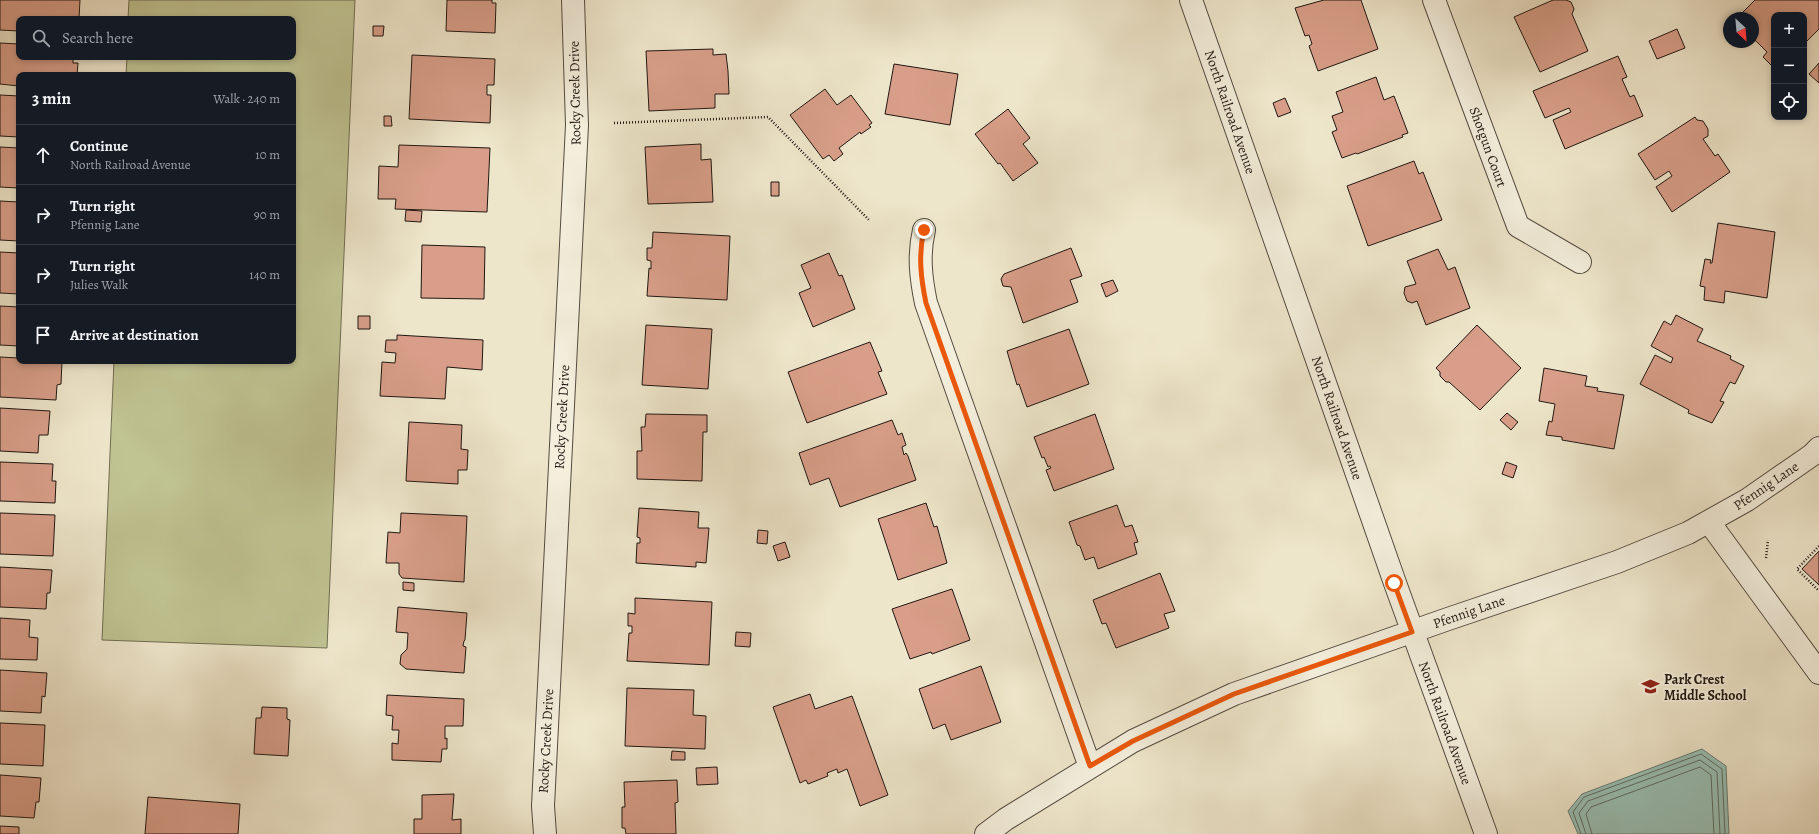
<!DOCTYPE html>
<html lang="en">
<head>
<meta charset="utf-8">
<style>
  :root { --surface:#171b24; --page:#20242c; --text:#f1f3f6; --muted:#9ea1a6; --line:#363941 }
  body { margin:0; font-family:Alegreya,serif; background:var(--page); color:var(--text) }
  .controls { position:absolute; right:12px; top:12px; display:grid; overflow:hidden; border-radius:8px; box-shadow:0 2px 6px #0003 }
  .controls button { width:36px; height:36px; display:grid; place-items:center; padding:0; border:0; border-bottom:1px solid var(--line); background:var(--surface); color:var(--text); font:20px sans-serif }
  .compass { position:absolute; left:1723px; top:12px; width:36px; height:36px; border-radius:50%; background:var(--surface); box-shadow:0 2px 6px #0003; rotate:154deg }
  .stop { position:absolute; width:12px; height:12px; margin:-9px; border:3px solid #ea580c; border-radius:50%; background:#fff }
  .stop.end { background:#ea580c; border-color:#fff; box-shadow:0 1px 4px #0008 }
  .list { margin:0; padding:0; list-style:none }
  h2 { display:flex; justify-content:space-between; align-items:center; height:52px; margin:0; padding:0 16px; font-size:17px }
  h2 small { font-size:13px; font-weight:400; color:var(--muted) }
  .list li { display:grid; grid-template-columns:26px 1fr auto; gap:12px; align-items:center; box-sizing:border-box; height:60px; padding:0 16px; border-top:1px solid var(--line) }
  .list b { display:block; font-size:15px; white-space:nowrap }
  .list p { margin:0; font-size:13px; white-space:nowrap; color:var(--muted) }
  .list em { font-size:13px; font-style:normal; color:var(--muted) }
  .icon { flex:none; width:22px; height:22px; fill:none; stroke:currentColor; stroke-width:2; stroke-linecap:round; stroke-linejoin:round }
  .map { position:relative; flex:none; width:1819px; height:834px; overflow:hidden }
  .search { position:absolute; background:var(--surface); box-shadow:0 2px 6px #0003; left:16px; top:16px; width:280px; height:44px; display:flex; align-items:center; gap:10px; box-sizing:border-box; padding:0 14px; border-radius:8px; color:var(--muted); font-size:15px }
  .panel { position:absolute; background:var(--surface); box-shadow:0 2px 6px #0003; left:16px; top:72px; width:280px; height:292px; border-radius:8px }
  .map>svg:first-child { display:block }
</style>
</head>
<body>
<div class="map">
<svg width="1819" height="834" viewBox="0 0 1819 834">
  <rect width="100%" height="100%" fill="#eee6cb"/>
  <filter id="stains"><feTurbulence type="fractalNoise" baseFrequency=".005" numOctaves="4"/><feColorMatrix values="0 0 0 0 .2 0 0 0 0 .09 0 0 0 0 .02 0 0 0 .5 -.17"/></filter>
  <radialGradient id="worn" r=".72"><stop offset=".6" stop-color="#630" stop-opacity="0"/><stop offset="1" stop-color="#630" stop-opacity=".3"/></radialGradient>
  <path fill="#c0c392" stroke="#706d52" d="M129 0H355L327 648 102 640 114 361H293V75H126L127 57H293V19H128Z"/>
  <path fill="#99c0b5" stroke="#697c73" d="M1702 749 1726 766 1729 834H1578L1568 811 1582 794Z"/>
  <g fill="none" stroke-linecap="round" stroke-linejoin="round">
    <path stroke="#5d6c63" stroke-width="1" d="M1581 834 1573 812 1584 797 1701 754 1722 769 1725 834
      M1586 834 1579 813 1588 801 1700 760 1717 772 1720 834
      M1592 834 1586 814 1591 807 1700 767 1711 775 1714 834"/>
  </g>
  <path fill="#d89e89" stroke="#211711" d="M0 0H80L79 19H19V31L0 30Z
    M447 0H492V3H496L495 33 446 31Z
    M1324 0H1361L1378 49 1318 71 1309 46 1312 44 1309 35 1305 36 1295 8Z
    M1553 0H1566L1571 2 1574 9 1572 14 1588 51 1540 72 1514 17Z
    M1755 0H1819V29L1804 44V15H1774V68L1763 57 1767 52 1753 38V18H1737Z
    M373 26H384L383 36H373Z
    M1677 29 1685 48 1657 59 1649 41Z
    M0 43 19 44V57H73V63H78L77 75H19V86L0 84Z
    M713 49V55L726 54 728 71 729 94H715V108L649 111 646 51Z
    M412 55 495 59 494 85H487V95H491L490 123 409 119Z
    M1618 56 1627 77 1622 79 1630 97 1634 95 1643 116 1565 149 1553 120 1571 112 1569 108 1545 118 1533 91Z
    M1819 63V83L1809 74Z
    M894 64 958 74 950 125 885 114Z
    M1376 77 1384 100 1394 96 1408 133 1402 135 1403 137 1357 154 1356 153 1342 158 1332 132 1337 130 1332 116 1343 112 1336 92Z
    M825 89 837 105 851 95 872 123 869 125 871 127 861 134 860 132 839 148 843 154 834 161 829 155 823 159 790 115Z
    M0 95 19 96V137L0 136Z
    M1285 98 1291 112 1278 117 1273 103Z
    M1008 109 1030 138 1023 144 1038 163 1013 181 1000 163 998 164 975 134Z
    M384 116H391L392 126H384Z
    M1695 117 1697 120 1703 121 1708 129V136L1703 139 1715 156 1718 154 1730 172 1672 212 1656 187 1672 176 1669 171 1655 180 1638 154Z
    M701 144V160L711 159 713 202 648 204 645 147Z
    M399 145 490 148 487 212 395 209 396 199H378L379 166 398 167Z
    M0 147 19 148V188L0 187Z
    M1414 161 1419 174 1423 172 1442 220 1368 246 1347 186Z
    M771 182H779V196H771Z
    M0 201 19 202V241L0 240Z
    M406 210 422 211 421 222 405 221Z
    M1718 223 1775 232 1767 298 1725 291 1724 303 1704 300 1705 287 1700 286 1705 259 1711 260 1710 263H1712Z
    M653 232 730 236 727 300 647 296 649 268 651 269V261L647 260V248H652Z
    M422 245 485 247 484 299 421 298Z
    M1071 248 1082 276 1070 280 1078 302 1023 323 1011 287 1003 286 1001 279 1004 274Z
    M1438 249 1448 270 1455 267 1470 308 1426 325 1417 301 1412 303 1407 301 1404 293 1405 287 1416 284 1407 261Z
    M0 252 19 253V294L0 293Z
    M829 253 839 276 842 275 855 309 813 327 799 293 811 288 801 265Z
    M1113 280 1118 291 1106 297 1101 284Z
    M0 306 19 307V346L0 345Z
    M1676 315 1703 329 1697 341 1731 356 1730 359 1744 366 1735 384 1730 382 1720 401 1724 402 1712 423 1688 413 1689 410 1640 384 1655 355 1671 363 1673 358 1651 346 1664 321 1671 325Z
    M358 316H370V329H358Z
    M646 325 712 329 708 389 642 385Z
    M1477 325 1521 368 1480 410 1449 382H1446L1440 376V372L1436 368Z
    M1069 329 1089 384 1027 407 1019 384 1017 385 1007 351Z
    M397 335 483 340 482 370 447 367 445 399 380 396 382 362 395 363 396 353 385 352 386 340H397Z
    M870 342 882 371 878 372 887 394 807 423 788 372Z
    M0 357 19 358V361H62L61 384 57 385 56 400 0 397Z
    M1544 368 1587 376 1585 386 1598 388 1597 391 1624 395 1614 449 1562 440V437L1546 435 1549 421 1552 422 1555 404 1539 401Z
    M0 408 50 411 48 435H39L38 453 0 451Z
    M1507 413 1518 422 1511 430 1500 420Z
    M646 414 707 415V432H703L702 481 637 479V451H642L641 427H645Z
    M1095 414 1114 469 1054 491 1046 470 1051 468 1050 466 1048 467 1044 457 1042 458 1034 437Z
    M892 420 898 435 902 433 906 445 902 447 904 455 906 453 908 456 916 480 840 507 829 478 810 485 799 453Z
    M409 422 462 425 461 449 468 450 467 470H458V484L406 481Z
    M0 462 53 464 52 481H56L55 503 0 501Z
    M1506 462 1517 466 1513 478 1502 474Z
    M926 503 934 527 937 526 947 563 898 580 878 519Z
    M1117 505 1125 527 1132 525 1138 542 1134 543 1137 554 1098 569 1094 557 1085 560 1080 546 1077 545 1069 522Z
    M639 508 699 512 698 528H709L706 563 696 562V567L636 563 637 543H640V538L637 537Z
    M0 513 55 515 53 556 0 554Z
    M401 513 467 516 464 582 402 578 399 574V563H386L388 532 400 533Z
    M758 530 768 531 767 544 757 543Z
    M785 542 790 557 778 561 773 546Z
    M1819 551V585L1802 569Z
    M0 567 52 570 50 593H47L46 609 0 607Z
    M1160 573 1175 611 1164 614 1169 628 1116 648 1106 623 1102 624 1093 600Z
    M403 582 414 583V591L403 590Z
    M952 589 970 640 932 654 931 652 910 659 892 609Z
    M635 598 712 602 709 665 627 661 629 633H632V626H628V613L635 614Z
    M398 607 467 613 465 640 464 641 463 646 466 647 464 673 406 669 400 664 401 655 407 649 408 633 396 632Z
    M0 618 30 620 29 637 38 638 37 660 0 659Z
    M736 632 751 633 750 647 735 646Z
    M981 666 1001 722 951 740 945 724 933 729 919 689Z
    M0 670 47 673 45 697 42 696 41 713 0 711Z
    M627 688 694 690 693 715 706 716 705 749 625 746Z
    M810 694 815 709 852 696 888 795 860 806 847 769 838 773 837 769 827 773 828 776 808 784 806 780 800 783 773 707Z
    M387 695 464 699 463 726H445V739L447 738V749H442L441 762 392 760V743L398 744 399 730H392L393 716 386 715Z
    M262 707 287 708V719L290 720 288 756 254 754 256 718H261Z
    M0 723 45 725 43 766 0 764Z
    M672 751 685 752V760H671Z
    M717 767 718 784 697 785 696 768Z
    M0 775 41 778 39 802H36L34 818 0 816Z
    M677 780 678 802 675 803 676 834H626L625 828H622V807H625L624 782Z
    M454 794 452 820 461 819V834H414V819H422V795Z
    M148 797 240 804 238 834H145Z
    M0 826 19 827V834H0Z"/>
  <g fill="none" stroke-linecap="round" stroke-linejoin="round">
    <defs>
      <path id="minor" d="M1191 0 1395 583 1486 834
        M1434 0 1518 226 1580 262
        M924 230C918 255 921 279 926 303L1090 767
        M1709 522 1819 673
        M545 834 543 806 577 125 573 0
        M986 834 1006 819 1133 741 1234 694 1448 619 1617 562 1688 533 1747 500 1812 455 1819 448"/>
    </defs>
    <use href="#minor" stroke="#544b40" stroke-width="24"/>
    <path stroke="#211711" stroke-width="2.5" stroke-dasharray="1 2" stroke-linecap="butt" d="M614 123 768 117 870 221
      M1819 546 1797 569 1819 591
      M1766 558 1768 540"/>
    <use href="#minor" stroke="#f4efdd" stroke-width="22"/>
  </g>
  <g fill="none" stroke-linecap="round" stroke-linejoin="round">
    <path stroke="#ea580c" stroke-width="5" d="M924 230C918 255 921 279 926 303L1090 766 1133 741 1234 694 1412 632 1394 583"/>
  </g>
  <defs>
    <symbol id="school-bare" viewBox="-9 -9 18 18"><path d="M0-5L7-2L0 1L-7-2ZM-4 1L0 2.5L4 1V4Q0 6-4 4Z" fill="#8f2418" stroke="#f4efdd" stroke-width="2.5" paint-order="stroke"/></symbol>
  </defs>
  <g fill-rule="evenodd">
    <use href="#school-bare" x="1638" y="674" width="25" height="25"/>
  </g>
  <g text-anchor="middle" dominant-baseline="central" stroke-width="3.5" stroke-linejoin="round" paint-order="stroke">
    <g font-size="14" fill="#211711" stroke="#f4efdd">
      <text transform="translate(575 93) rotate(-91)">Rocky Creek Drive</text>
      <text transform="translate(1230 112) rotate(71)">North Railroad Avenue</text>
      <text transform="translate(1488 147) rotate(70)">Shotgun Court</text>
      <text transform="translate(562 417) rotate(-87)">Rocky Creek Drive</text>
      <text transform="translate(1337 418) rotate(71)">North Railroad Avenue</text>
      <text transform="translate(1766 486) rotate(-34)">Pfennig Lane</text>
      <text transform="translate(1469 612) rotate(-19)">Pfennig Lane</text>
      <text transform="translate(1445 723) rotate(70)">North Railroad Avenue</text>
      <text transform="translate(546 741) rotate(-87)">Rocky Creek Drive</text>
    </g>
    <g font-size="14" font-weight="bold" fill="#211711" stroke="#f4efdd" text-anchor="start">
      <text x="1664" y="679">Park Crest<tspan x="1664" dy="16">Middle School</tspan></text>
    </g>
  </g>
  <rect width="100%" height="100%" filter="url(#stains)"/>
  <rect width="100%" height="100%" fill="url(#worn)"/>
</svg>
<div class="controls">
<button>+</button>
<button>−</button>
<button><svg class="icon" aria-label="locate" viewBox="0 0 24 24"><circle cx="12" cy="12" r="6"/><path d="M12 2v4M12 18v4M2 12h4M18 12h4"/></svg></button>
</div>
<svg class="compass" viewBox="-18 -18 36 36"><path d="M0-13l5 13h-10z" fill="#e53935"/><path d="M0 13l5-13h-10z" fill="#9ea1a6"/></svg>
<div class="stop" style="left:1394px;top:583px"></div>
<div class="stop end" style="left:924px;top:230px"></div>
<div class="search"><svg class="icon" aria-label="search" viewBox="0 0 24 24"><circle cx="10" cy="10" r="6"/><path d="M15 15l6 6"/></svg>Search here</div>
<section class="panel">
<h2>3 min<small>Walk · 240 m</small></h2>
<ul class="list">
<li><svg class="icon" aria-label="ahead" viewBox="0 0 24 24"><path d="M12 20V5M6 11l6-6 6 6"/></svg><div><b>Continue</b><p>North Railroad Avenue</p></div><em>10 m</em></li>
<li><svg class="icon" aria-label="right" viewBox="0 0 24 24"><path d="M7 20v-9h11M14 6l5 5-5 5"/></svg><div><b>Turn right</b><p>Pfennig Lane</p></div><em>90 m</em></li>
<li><svg class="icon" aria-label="right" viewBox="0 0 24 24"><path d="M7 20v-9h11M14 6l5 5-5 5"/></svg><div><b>Turn right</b><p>Julies Walk</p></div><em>140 m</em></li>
<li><svg class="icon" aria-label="arrive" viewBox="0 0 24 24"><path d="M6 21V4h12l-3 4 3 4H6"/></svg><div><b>Arrive at destination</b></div></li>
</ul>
</section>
</div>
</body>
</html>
